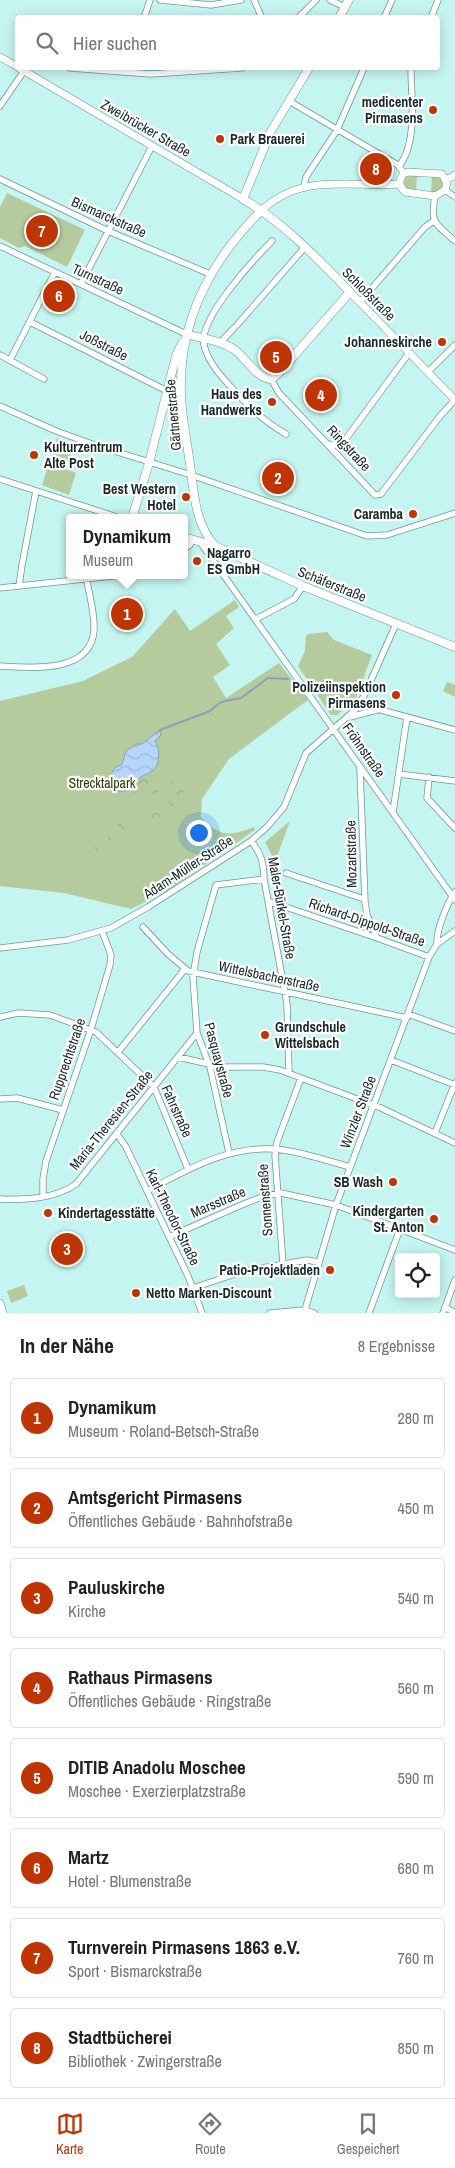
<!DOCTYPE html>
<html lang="de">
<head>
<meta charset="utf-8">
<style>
  :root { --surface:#fff; --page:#f2f2f2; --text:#222; --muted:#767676; --line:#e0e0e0; --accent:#be3503 }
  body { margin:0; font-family:"Archivo Narrow",sans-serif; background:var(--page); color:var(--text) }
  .controls { position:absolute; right:15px; bottom:15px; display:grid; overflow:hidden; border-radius:5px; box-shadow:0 2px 12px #0003 }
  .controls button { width:45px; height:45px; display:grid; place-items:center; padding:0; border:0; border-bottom:1px solid var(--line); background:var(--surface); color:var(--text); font:25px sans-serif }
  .you { position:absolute; left:198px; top:832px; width:18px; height:18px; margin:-12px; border:4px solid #fff; border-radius:50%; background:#1a73e8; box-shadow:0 0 0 8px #1a73e833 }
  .badge { display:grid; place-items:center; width:32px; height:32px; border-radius:50%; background:var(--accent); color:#fff; font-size:16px; font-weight:700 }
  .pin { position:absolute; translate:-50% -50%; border:2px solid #fff; box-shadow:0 1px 5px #0006 }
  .popup { position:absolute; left:66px; top:514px; width:122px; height:65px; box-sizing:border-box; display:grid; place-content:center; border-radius:5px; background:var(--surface); filter:drop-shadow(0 1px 4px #0005); font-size:16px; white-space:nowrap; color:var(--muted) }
  .popup b { font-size:19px; color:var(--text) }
  .popup::after { content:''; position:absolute; left:50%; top:100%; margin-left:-10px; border:10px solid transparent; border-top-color:var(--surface) }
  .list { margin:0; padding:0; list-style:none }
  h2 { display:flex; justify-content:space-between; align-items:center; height:65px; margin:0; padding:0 20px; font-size:21px }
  h2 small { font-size:16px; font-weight:400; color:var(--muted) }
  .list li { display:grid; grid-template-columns:32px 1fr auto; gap:15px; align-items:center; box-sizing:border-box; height:80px; margin:0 10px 10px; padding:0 10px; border:1px solid var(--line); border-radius:5px }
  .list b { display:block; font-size:19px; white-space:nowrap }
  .list p { margin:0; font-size:16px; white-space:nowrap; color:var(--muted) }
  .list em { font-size:16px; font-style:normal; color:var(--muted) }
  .icon { flex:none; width:28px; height:28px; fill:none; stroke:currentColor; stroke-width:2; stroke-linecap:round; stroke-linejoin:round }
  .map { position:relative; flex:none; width:455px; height:1313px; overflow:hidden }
  .search { position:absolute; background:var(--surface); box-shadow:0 2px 12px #0003; left:15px; right:15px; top:15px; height:55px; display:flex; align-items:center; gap:12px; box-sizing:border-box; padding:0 18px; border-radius:5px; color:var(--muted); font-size:19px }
  .sheet { height:785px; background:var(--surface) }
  nav { display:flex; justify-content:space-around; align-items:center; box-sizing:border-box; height:70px; border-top:1px solid var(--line); background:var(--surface); font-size:14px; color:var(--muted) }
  nav a { display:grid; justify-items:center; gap:2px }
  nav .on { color:var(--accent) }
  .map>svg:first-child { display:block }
</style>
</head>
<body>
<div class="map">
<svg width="455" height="1313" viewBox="0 0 455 1313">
  <defs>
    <pattern id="forest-crowns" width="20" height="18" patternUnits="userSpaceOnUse" patternTransform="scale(1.25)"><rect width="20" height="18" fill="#b5cb9d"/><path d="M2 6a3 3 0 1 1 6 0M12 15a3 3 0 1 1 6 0" fill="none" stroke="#9bae87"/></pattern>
    <pattern id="water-waves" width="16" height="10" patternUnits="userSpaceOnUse" patternTransform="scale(1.25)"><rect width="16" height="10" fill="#b5d6fa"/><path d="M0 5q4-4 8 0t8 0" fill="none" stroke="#9bb8d6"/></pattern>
  </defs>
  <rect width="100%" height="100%" fill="#c5f5f0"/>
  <path fill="#b5cb9d" d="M417 175 416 191 407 190 403 185 404 179 408 176Z
    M432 176H438L442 180V187L438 192H431Z
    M7 193 85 230 67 267 25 246 19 248 0 238V207Z
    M57 438 75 444 66 469 76 473 69 495 42 485Z
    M235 600 239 607 226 616 234 628 216 644 230 665 213 677 226 698 279 663 308 700 229 759 202 799 201 817C221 838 229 836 254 827L255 830 168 890 131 909 64 893 0 886V701L83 681 132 657 175 609 190 631Z
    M327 632 334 640 372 655 356 698 337 715H331L298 666 305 651 306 636 309 634Z
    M447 682 455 685V697L443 691Z
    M290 821 275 862 265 842Z
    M24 1285 28 1296 11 1303 7 1291Z"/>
  <path fill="url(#forest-crowns)" d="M149 773 160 782 163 789 154 795C149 793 144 791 137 795L134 793C133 784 141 777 149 773Z
    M179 773 183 782 184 792 178 800 189 797 197 790 199 793 172 813 148 821 113 846 94 855 91 851 119 828 111 814 112 811 117 812 122 819 131 820 165 809 170 801 165 795 174 775Z"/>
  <path fill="url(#water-waves)" stroke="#85a2bb" d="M160 730 161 735 155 741C160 749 161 765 152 771 149 774 144 774 141 777 132 784 128 796 115 790 112 785 109 773 115 768 117 766 120 766 122 764L126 751 136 744H142Z"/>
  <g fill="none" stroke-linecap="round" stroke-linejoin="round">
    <path stroke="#85a2bb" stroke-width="2" d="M160 730 210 711 221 702 241 698 268 678 288 679"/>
    <defs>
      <path id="minor" d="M160 0 211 5 241 0
        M254 0 262 18
        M330 0 345 7
        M144 18 150 0
        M298 18 316 0
        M384 18 392 0
        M431 18 438 0
        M70 68 151 74 242 68
        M289 101 398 165 404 173
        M0 106 26 68
        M399 166C418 143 411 95 411 68
        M0 179 108 231 210 274
        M304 186 306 177 337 130 364 68
        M445 190 455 197
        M435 196C430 224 435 223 455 241
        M272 241C254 259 198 319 204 345 208 362 220 375 231 387 249 407 262 420 286 434
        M0 246 186 334
        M81 284 152 146
        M360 302 425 227 434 221
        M30 322 167 391
        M237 325 305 247
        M220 343 234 328
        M0 355 44 379
        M10 360 55 272
        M428 372 455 345
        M271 379 279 393 375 495 381 494 440 416 455 400
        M0 406 56 431 95 445 191 475 367 536 387 535 455 513
        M327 444 338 445 345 440 409 353
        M0 479 120 518
        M200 542 455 900
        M184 549 190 545 192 539
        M19 586 22 565 36 491
        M0 588 122 575
        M256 619 294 599 303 586
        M0 666C31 668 91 674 94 630 95 613 89 595 87 580
        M360 702 370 707 455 730
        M350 717 377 710
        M360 769 365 902 367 915 377 938
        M399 774 455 781
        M429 777 427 798 455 828
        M393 812 407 717
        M251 841C261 853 264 864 264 879L287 1004 289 1073
        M286 873 364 899
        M268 901 377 938 429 957
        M143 927 168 954 188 971 407 1018
        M437 944C436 931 447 903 455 892
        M0 948 68 940 111 928 148 907 251 841 267 827 284 807 306 753 355 710 364 696 396 624
        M408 1014 455 1031
        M0 1017 18 1013 50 1015 96 1032 154 1087 188 1169
        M118 1052 185 969
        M178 1057 209 1064
        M391 1060 455 1085
        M210 1067H263L280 1070 381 1108 455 1143
        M0 1099 17 1098 63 1110
        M435 1133 455 1083
        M117 1134 126 1147 188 1276 202 1313
        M229 1153 210 1067 197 1033 193 977 197 952 216 885 264 879
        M147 1191C190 1168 233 1143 283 1150 305 1153 328 1161 350 1167
        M43 1196V1179L46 1161 91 1029 110 965 111 955 102 931
        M0 1199C25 1200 55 1199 76 1184L197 1033
        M169 1237 239 1206 264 1196 281 1193 336 1205 455 1250
        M283 1264 275 1155 277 1142 301 1078
        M193 1288 244 1271 307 1260 318 1262
        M445 1307 455 1313
        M270 1313 304 1310 314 1313
        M304 1313 336 1205 429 957 437 944 455 931
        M369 1313 400 1229
        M443 1313 455 1280"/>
      <path id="tertiary" d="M0 57 18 67
        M19 68 243 199
        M409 172 442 174 447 183 445 190 435 196 405 192C399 186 398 180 404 173Z
        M446 180 455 175
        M262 210C303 172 350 188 400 184
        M350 292 455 400
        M0 1303 3 1313"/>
      <path id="secondary" d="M339 18 349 0
        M186 334C202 339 221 340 235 350 246 358 257 379 271 379L278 374 350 292C317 258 284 223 243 199L271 131 309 68
        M132 518 149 463 176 356 182 343
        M184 537 215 546 303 586 455 647
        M215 546C195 524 194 493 190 464 187 442 182 419 181 396 178 322 211 260 262 210"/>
    </defs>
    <use href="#minor" stroke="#6b9995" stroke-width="7"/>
    <use href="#tertiary" stroke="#6b9995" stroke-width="8"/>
    <use href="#secondary" stroke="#6b9995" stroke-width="9"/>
    <use href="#minor" stroke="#fff" stroke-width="5.5"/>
    <use href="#tertiary" stroke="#fff" stroke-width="7"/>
    <use href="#secondary" stroke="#fff" stroke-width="8"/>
  </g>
  <g fill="#be3503" stroke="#fff" stroke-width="2">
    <circle cx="433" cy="110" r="5"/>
    <circle cx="220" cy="139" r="5"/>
    <circle cx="442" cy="342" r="5"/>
    <circle cx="272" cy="402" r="5"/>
    <circle cx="34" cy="455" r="5"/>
    <circle cx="186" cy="497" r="5"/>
    <circle cx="413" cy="514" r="5"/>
    <circle cx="197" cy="561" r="5"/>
    <circle cx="396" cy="695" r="5"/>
    <circle cx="265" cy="1035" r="5"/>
    <circle cx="393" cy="1182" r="5"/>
    <circle cx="48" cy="1213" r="5"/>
    <circle cx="434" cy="1219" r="5"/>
    <circle cx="330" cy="1270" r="5"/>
    <circle cx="136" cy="1293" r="5"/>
  </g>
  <g text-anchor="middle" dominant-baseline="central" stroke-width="4.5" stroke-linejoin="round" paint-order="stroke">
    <g font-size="14" font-weight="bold" fill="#162927" stroke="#fff" text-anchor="end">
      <text x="423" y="102">medicenter<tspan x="423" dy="16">Pirmasens</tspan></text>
      <text x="230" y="139" text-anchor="start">Park Brauerei</text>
      <text x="432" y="342">Johanneskirche</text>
      <text x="262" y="394">Haus des<tspan x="262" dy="16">Handwerks</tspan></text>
      <text x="44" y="447" text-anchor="start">Kulturzentrum<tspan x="44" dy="16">Alte Post</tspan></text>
      <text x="176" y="489">Best Western<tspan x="176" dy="16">Hotel</tspan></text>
      <text x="403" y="514">Caramba</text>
      <text x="207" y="553" text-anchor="start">Nagarro<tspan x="207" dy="16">ES GmbH</tspan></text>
      <text x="386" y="687">Polizeiinspektion<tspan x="386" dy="16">Pirmasens</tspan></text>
      <text x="275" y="1027" text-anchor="start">Grundschule<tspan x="275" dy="16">Wittelsbach</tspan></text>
      <text x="383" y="1182">SB Wash</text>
      <text x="424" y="1211">Kindergarten<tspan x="424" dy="16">St. Anton</tspan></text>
      <text x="58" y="1213" text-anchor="start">Kindertagesstätte</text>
      <text x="320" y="1270">Patio-Projektladen</text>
      <text x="146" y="1293" text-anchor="start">Netto Marken-Discount</text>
    </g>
    <g font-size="14" fill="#162927" stroke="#fff">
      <text transform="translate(146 128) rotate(30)">Zweibrücker Straße</text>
      <text transform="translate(109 217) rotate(24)">Bismarckstraße</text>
      <text transform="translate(98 279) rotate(25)">Turnstraße</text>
      <text transform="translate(369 294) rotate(45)">Schloßstraße</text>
      <text transform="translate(104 345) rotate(27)">Joßstraße</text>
      <text transform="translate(173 415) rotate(-95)">Gärtnerstraße</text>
      <text transform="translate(349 448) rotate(47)">Ringstraße</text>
      <text transform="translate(332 584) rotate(22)">Schäferstraße</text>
      <text transform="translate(364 750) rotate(55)">Fröhnstraße</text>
      <text transform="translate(351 854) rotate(-91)">Mozartstraße</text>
      <text transform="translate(188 867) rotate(-33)">Adam-Müller-Straße</text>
      <text transform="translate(282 908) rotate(80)">Maler-Bürkel-Straße</text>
      <text transform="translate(367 922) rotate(19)">Richard-Dippold-Straße</text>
      <text transform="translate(269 976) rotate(12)">Wittelsbacherstraße</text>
      <text transform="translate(67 1059) rotate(-71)">Rupprechtstraße</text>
      <text transform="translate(219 1060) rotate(75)">Pasquaystraße</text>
      <text transform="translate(177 1111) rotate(66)">Fahrstraße</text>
      <text transform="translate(358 1112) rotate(-69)">Winzler Straße</text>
      <text transform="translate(111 1120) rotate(-51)">Maria-Theresien-Straße</text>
      <text transform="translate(265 1200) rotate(-94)">Sonnenstraße</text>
      <text transform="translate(218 1202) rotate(-23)">Marsstraße</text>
      <text transform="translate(173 1217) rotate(64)">Karl-Theodor-Straße</text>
    </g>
    <g font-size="14" fill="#2a3e08" stroke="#fff">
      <text x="102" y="783">Strecktalpark</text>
    </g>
  </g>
</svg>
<div class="controls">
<button><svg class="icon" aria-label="locate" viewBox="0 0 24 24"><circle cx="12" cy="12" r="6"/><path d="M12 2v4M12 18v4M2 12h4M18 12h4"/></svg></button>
</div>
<div class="you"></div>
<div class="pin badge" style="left:127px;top:614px">1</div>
<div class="popup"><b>Dynamikum</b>Museum</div>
<div class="pin badge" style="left:278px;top:478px">2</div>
<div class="pin badge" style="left:67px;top:1249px">3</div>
<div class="pin badge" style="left:321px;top:395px">4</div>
<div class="pin badge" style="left:276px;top:357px">5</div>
<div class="pin badge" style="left:59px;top:296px">6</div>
<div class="pin badge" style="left:42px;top:231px">7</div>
<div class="pin badge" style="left:376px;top:169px">8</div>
<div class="search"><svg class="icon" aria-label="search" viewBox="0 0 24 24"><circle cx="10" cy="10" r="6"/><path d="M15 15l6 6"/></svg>Hier suchen</div>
</div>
<section class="sheet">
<h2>In der Nähe<small>8 Ergebnisse</small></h2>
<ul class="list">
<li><span class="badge">1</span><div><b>Dynamikum</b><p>Museum · Roland-Betsch-Straße</p></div><em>280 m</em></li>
<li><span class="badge">2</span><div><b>Amtsgericht Pirmasens</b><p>Öffentliches Gebäude · Bahnhofstraße</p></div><em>450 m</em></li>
<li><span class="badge">3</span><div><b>Pauluskirche</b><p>Kirche</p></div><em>540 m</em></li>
<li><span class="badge">4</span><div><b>Rathaus Pirmasens</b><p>Öffentliches Gebäude · Ringstraße</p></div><em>560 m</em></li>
<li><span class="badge">5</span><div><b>DITIB Anadolu Moschee</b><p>Moschee · Exerzierplatzstraße</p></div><em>590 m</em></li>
<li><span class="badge">6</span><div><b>Martz</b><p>Hotel · Blumenstraße</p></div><em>680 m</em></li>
<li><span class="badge">7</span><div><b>Turnverein Pirmasens 1863 e.V.</b><p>Sport · Bismarckstraße</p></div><em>760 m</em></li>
<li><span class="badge">8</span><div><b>Stadtbücherei</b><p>Bibliothek · Zwingerstraße</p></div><em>850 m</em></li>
</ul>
</section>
<nav>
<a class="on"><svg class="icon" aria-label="map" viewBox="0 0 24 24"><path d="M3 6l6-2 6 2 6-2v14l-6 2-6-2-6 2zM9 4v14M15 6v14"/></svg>Karte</a>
<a><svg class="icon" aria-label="directions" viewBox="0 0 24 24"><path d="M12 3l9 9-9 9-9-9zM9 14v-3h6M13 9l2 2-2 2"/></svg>Route</a>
<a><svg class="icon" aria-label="saved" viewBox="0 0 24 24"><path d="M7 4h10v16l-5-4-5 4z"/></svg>Gespeichert</a>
</nav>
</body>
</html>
